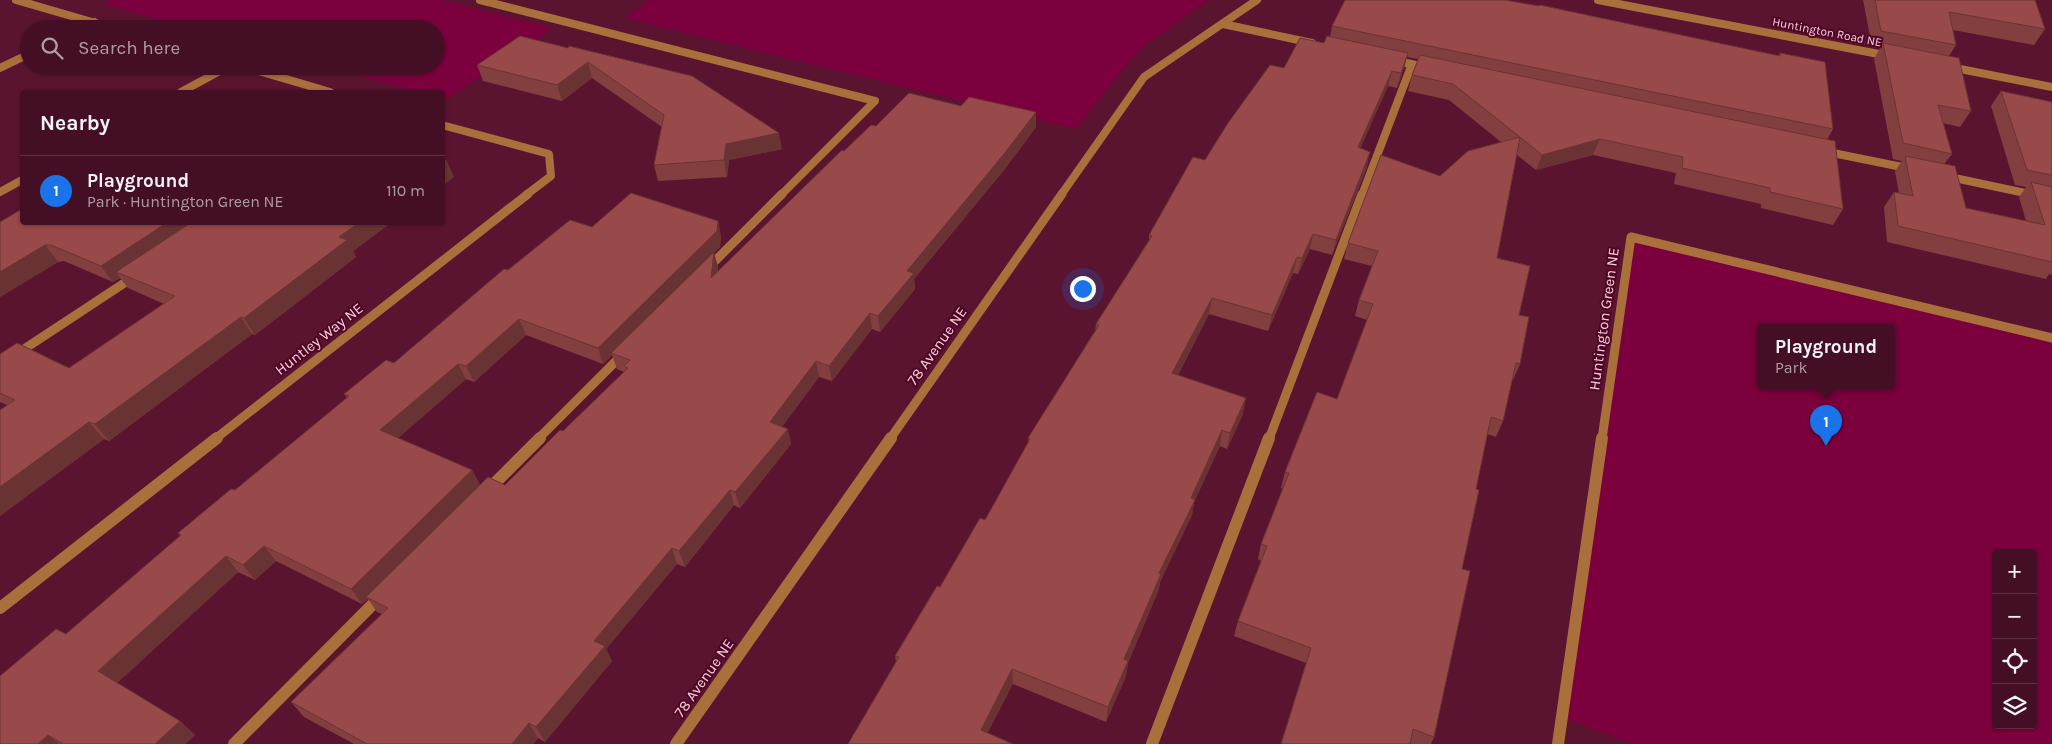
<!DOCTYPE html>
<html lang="en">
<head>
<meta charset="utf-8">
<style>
  :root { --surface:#440f24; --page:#4b182c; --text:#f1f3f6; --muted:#af9ca6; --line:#5c2f41; --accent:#1a73e8 }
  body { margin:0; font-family:Karla,sans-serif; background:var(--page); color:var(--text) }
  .controls { position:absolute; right:15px; bottom:15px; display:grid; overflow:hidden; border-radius:5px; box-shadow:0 1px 4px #0004 }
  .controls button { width:45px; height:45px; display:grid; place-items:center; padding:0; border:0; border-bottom:1px solid var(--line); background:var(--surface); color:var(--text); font:25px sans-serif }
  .you { position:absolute; left:1082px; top:288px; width:18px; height:18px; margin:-12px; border:4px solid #fff; border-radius:50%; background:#1a73e8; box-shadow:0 0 0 8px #1a73e833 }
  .badge { display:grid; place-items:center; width:32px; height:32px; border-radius:50%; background:var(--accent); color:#fff; font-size:16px; font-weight:700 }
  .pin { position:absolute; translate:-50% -41px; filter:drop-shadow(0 1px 2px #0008) }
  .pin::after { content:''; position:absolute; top:26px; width:18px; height:15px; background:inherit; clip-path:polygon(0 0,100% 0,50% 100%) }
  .popup { position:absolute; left:1757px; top:324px; width:138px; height:65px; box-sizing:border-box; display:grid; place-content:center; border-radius:5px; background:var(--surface); filter:drop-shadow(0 1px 4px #0005); font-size:16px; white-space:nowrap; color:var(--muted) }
  .popup b { font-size:19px; color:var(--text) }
  .popup::after { content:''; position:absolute; left:50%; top:100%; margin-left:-10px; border:10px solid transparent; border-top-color:var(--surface) }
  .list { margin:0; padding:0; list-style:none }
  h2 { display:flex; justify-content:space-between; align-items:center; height:65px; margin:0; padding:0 20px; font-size:21px }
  h2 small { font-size:16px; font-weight:400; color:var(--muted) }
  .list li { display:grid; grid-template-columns:32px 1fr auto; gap:15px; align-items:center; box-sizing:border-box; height:70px; padding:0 20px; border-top:1px solid var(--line) }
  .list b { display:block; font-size:19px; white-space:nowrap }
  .list p { margin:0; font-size:16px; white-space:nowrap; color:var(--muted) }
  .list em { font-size:16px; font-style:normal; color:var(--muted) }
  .icon { flex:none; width:28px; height:28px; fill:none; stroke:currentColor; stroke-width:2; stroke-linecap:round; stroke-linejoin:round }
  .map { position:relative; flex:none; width:2052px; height:744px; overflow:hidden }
  .search { position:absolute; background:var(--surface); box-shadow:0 1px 4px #0004; left:20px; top:20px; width:425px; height:55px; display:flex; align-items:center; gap:12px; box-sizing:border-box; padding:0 18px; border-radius:28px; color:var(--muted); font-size:19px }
  .panel { position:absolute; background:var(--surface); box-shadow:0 1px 4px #0004; left:20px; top:90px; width:425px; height:135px; border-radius:5px }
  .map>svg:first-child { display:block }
</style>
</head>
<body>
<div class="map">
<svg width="2052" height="744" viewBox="0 0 2052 744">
  <rect width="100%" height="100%" fill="#5b1430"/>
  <path fill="#7c003d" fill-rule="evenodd" d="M111 0H441L553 28 444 101 443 100 442 92H416L323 66H436V29H191L103 4Z
    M649 0H1209L1145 45 1128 63 1076 129 624 18Z
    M1631 237 2052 338V744H1633L1561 717ZM1761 327H1891V385H1761ZM1996 553H2033V725H1996Z"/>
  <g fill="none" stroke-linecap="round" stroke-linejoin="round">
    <path stroke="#aa703c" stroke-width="8" d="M480 0 875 101 781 195
      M1223 24 1312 43
      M81 29 94 22
      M1392 60 1430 68
      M0 68 29 54
      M1823 151 1912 169
      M1945 176 2035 195
      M1362 195 1412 64"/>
    <path stroke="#aa703c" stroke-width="9" d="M2029 194 2052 199
      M707 269 782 194
      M0 365 135 276
      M538 439 623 354
      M1269 439 1362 194"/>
    <path stroke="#aa703c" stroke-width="12" d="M487 491 540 438
      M234 744 381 596
      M1152 744 1269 438"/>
    <path stroke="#aa703c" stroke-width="8" d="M16 0 116 29
      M1598 0 1889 56
      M242 66 330 92
      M1950 67 2052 87
      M181 92 229 66
      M442 125 549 154 551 176 526 195
      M0 192 22 180
      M1061 195 1144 77 1257 0"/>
    <path stroke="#aa703c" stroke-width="9" d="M215 439 528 194
      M890 439 1062 194
      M1602 439 1631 237 2052 338"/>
    <path stroke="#aa703c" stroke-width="12" d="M0 608 217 438
      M676 744 891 438
      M1558 744 1602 438"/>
  </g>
  <path fill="#833f3f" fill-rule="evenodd" d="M1863 0H2035L2045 29 2034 45 1953 30 1956 45 1949 56 1971 111 1960 127 1943 123 1952 154 1944 164 1966 208 2026 221 2019 197 2026 187 2015 185 1991 106 2001 91 2052 102V275L2049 274 2046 279 1887 242 1884 207 1894 192 1899 193 1895 171 1902 161 1893 159 1874 59 1880 48 1872 47Z
    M1332 26 1779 55 1780 53 1833 129 1827 140 1843 209 1833 225 1761 208V204L1674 184 1676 173 1593 155 1536 170 1517 155 1497 258 1519 315 1520 364 1513 380H1512L1503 421 1496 437 1487 434 1476 489 1434 737 1431 744H1281L1306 663 1234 636 1238 621 1261 561 1258 559 1261 544 1283 489 1281 488 1285 472 1337 399 1367 320 1355 316 1359 300 1372 266 1344 259 1348 243 1440 176 1501 142 1449 100 1408 91 1412 75 1418 59 1407 57 1404 68 1397 88 1388 86 1360 148 1367 167 1332 255 1310 249 1298 274 1293 273 1268 331 1209 314 1178 375 1243 414 1227 449 1220 446 1194 502 1192 515 1160 582 1159 589 1128 663 1126 676 1106 722 1013 684 848 744 896 662 895 656 940 587 985 520 1028 444V438L1095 331 1096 324 1149 240V235L1205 160 1284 68 1324 43 1330 37Z
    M568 48 782 149 729 160 727 177 658 181 654 165 662 127 592 78 562 101 483 81 477 65Z
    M961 106 1036 112V127L1004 170 914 279 915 289 880 332 872 329 832 381 819 377 782 426 791 444 740 508 734 505 685 567 677 564 606 649 612 661 545 742 538 738 533 744H354L304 717 291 702 382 614 377 612 368 599 362 604 276 561 255 580 238 572 117 683 180 721 195 735 185 744H0L66 634 180 536 178 533 235 490 347 398 344 394 394 363 508 270 592 227 718 221 721 237 720 247 714 253 718 267V272L844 151 876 126ZM526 335 603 364 612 355 617 369 624 372 563 431 505 485H480L472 470 398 438 466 379 474 382Z
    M22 222H392L353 251 356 257 255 335 252 334 109 441 104 439 0 516V410L7 405 0 402V354L69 368 164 304 128 288 120 278 113 282 64 261 58 262 0 297Z"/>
  <path fill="#6a3333" d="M1408 53 1404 68 1397 88 1401 73Z
    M588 62 592 78 562 101 557 85Z
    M1392 71 1388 86 1354 163 1358 147Z
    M1036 112V127L1004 170 914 279 915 289 880 332 878 316 907 271Z
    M779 133 782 149 729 160 727 177 724 160 726 144Z
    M1600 139 1593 155 1536 170 1542 155Z
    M1370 152 1367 167 1332 255 1336 240Z
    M447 161 454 177 442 186V164Z
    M718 221 721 237 720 247 714 253 718 267 715 294 611 353 612 355 603 364 598 348Z
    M168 222H204L116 272 120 278 113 282 101 266Z
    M360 222H392L353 251 356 257 255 335 244 318 339 237Z
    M1313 234 1310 249 1298 274 1302 258Z
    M45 245 58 262 0 297V272Z
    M1297 257 1293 273 1268 331 1272 315Z
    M1212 298 1209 314 1170 389 1172 373Z
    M870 313 872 329 832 381 829 366Z
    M241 317 252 334 109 441 95 424Z
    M519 319 526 335 474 382 466 366Z
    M816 361 819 377 774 438 770 422Z
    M458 364 466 379 390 445 380 430Z
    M1246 398 1243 414 1227 449 1230 433Z
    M89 422 104 439 0 516V487Z
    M788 429 791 444 740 508 735 492Z
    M1222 430 1220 446 1194 502 1192 515 1160 582 1159 589 1128 663 1126 676 1106 722 1108 707 1124 659 1159 573 1191 498Z
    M472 470 480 486 366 597 368 599 362 604 351 589Z
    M730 490 734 505 685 567 679 551Z
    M264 546 276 561 255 580 243 565Z
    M672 548 677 564 606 649 612 661 545 742 536 727 594 641Z
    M226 556 238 572 114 686 98 671Z
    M1012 669 1013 684 982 744 981 730Z
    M180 721 195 735 185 744H155Z
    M529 723 538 738 533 744H512Z
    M48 735 59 744H38Z"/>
  <path fill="#984949" stroke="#6a3333" d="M1345 0H1505L1539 6 1540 5 1780 56V53L1825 62 1833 129 1332 26Z
    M1875 0H2035L2045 29 1949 12 1956 45 1881 31Z
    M520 36 568 48 569 46 692 76 779 133 726 144 724 160 654 165 664 115 588 62 557 85 477 65Z
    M1327 36 1408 53 1401 73 1392 71 1358 147 1370 152 1336 240 1313 234 1302 258 1297 257 1272 315 1212 298 1172 373 1246 398 1230 433 1222 430 1191 498 1195 500 1159 573 1161 574 1124 659 1128 661 1108 707 1012 669 981 730 1013 744H848L899 657 895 656 937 586 940 587 980 518 985 520 1030 439 1028 438 1099 325 1096 324 1152 236 1149 235 1193 157 1205 160 1228 123 1270 65 1284 68 1300 38 1324 43Z
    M1883 43 1959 58 1971 111 1938 105 1952 154 1903 143Z
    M1420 55 1835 141 1843 209 1770 192V188L1682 168 1683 157 1600 139 1542 155 1520 137 1497 258 1530 266 1519 315 1529 317 1520 364 1516 363 1503 421 1491 417 1476 489 1479 490 1462 569 1470 571 1434 737 1413 729 1410 744H1281L1311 648 1238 621 1267 546 1261 544 1289 473 1285 472 1317 392 1337 399 1373 304 1359 300 1378 251 1348 243 1381 155 1440 176 1468 151 1520 137 1453 84 1412 75Z
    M2001 91 2052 102V175L2027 170Z
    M909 93 961 106 969 97 1036 112 1004 154 907 271 914 273 878 316 870 313 829 366 816 361 770 422 788 429 735 492 730 490 679 551 672 548 594 641 605 646 536 727 529 723 512 744H367L291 702 388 608 366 597 488 477 505 485 560 430 563 431 628 368 624 366 630 360 611 353 714 252 711 278 842 150 844 151 871 125 876 126Z
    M1905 156 1955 166 1966 208 2045 225 2031 182 2052 187V262L1898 226 1894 192 1913 196Z
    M442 160 447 161 442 164Z
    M631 193 718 221 717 231 598 348 519 319 466 366 458 364 380 430 472 470 351 589 264 546 243 565 226 556 98 671 180 721 155 744H63L48 735 38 744H0V676L56 629 66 634 181 535 178 533 231 489 235 490 349 396 344 394 386 360 394 363 504 269 508 270 570 220 592 227Z
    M22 209V222H168L101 266 51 245H45L0 272V222Z
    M192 222H360L339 237 347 240 244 318 241 317 95 424 89 422 0 487V410L15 400 0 393V354L17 343 69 368 175 296 116 272Z"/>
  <g text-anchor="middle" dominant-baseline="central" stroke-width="4" stroke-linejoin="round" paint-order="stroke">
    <g font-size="12" fill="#fbced9" stroke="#4f0626">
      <text transform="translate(1827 32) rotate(11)">Huntington Road NE</text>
    </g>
    <g font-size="15" fill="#fbced9" stroke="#4f0626">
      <text transform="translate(1604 319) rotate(-82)">Huntington Green NE</text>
      <text transform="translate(319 339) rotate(-38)">Huntley Way NE</text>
      <text transform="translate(937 346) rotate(-55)">78 Avenue NE</text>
      <text transform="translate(704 678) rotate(-55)">78 Avenue NE</text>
    </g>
  </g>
</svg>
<div class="controls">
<button>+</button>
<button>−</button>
<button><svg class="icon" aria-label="locate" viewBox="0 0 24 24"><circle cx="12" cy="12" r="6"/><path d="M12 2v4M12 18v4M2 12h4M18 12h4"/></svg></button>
<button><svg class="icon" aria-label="layers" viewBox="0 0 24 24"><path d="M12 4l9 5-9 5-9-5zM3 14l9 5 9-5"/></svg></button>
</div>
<div class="you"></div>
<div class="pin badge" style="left:1826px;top:446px">1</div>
<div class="popup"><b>Playground</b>Park</div>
<div class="search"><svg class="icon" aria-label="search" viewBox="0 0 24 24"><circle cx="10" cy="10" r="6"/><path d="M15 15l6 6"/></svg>Search here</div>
<section class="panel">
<h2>Nearby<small></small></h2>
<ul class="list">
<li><span class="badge">1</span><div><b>Playground</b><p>Park · Huntington Green NE</p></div><em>110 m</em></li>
</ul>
</section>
</div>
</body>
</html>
